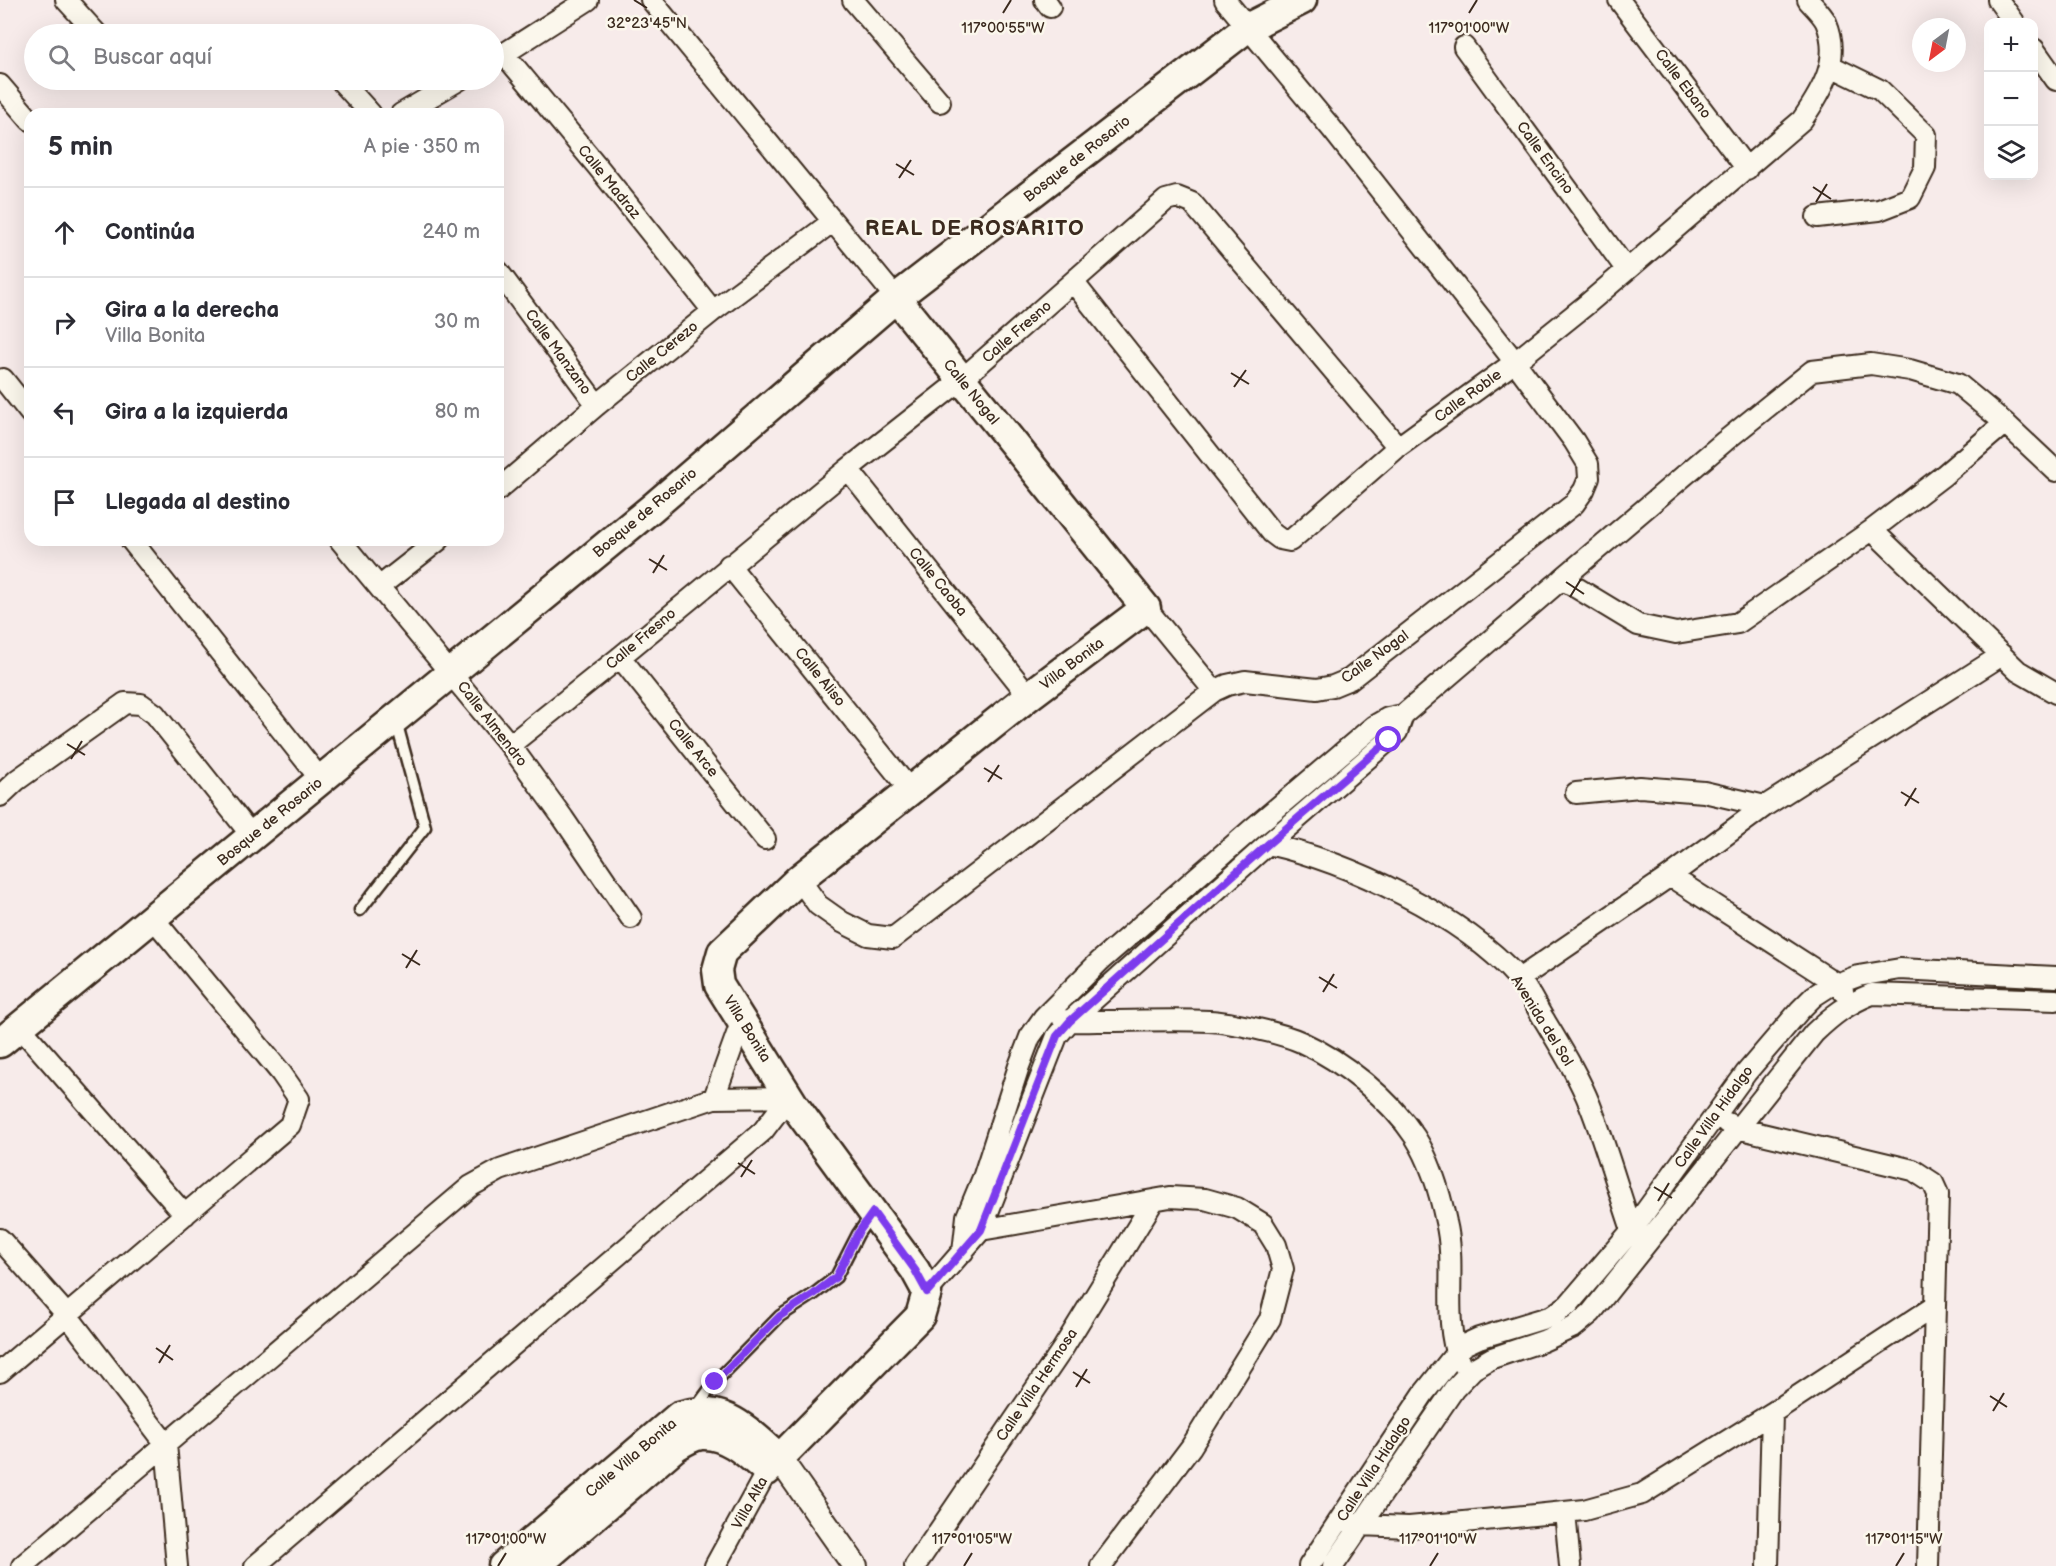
<!DOCTYPE html>
<html lang="es">
<head>
<meta charset="utf-8">
<style>
  :root { --surface:#fff; --page:#f7f7f7; --text:#2b2b33; --muted:#7c7c81; --line:#e1e1e2 }
  body { margin:0; font-family:"Balsamiq Sans",sans-serif; background:var(--page); color:var(--text) }
  .controls { position:absolute; right:18px; top:18px; display:grid; overflow:hidden; border-radius:12px; box-shadow:0 6px 24px #0002 }
  .controls button { width:54px; height:54px; display:grid; place-items:center; padding:0; border:0; border-bottom:2px solid var(--line); background:var(--surface); color:var(--text); font:30px sans-serif }
  .compass { position:absolute; left:1912px; top:18px; width:54px; height:54px; border-radius:50%; background:var(--surface); box-shadow:0 6px 24px #0002; rotate:212deg }
  .stop { position:absolute; width:18px; height:18px; margin:-14px; border:4px solid #7c3aed; border-radius:50%; background:#fff }
  .stop.end { background:#7c3aed; border-color:#fff; box-shadow:0 2px 6px #0008 }
  .list { margin:0; padding:0; list-style:none }
  h2 { display:flex; justify-content:space-between; align-items:center; height:78px; margin:0; padding:0 24px; font-size:26px }
  h2 small { font-size:20px; font-weight:400; color:var(--muted) }
  .list li { display:grid; grid-template-columns:39px 1fr auto; gap:18px; align-items:center; box-sizing:border-box; height:90px; padding:0 24px; border-top:2px solid var(--line) }
  .list b { display:block; font-size:22px; white-space:nowrap }
  .list p { margin:0; font-size:20px; white-space:nowrap; color:var(--muted) }
  .list em { font-size:20px; font-style:normal; color:var(--muted) }
  .icon { flex:none; width:33px; height:33px; fill:none; stroke:currentColor; stroke-width:2; stroke-linecap:round; stroke-linejoin:round }
  .map { position:relative; flex:none; width:2056px; height:1566px; overflow:hidden }
  .search { position:absolute; background:var(--surface); box-shadow:0 6px 24px #0002; left:24px; top:24px; width:480px; height:66px; display:flex; align-items:center; gap:15px; box-sizing:border-box; padding:0 21px; border-radius:33px; color:var(--muted); font-size:22px }
  .panel { position:absolute; background:var(--surface); box-shadow:0 6px 24px #0002; left:24px; top:108px; width:480px; height:438px; border-radius:18px }
  .map>svg:first-child { display:block }
</style>
</head>
<body>
<div class="map">
<svg width="2056" height="1566" viewBox="0 0 2056 1566">
  <rect width="100%" height="100%" fill="#f7ebea"/>
  <filter id="ink" filterUnits="userSpaceOnUse"><feTurbulence type="fractalNoise" baseFrequency=".0167" numOctaves="2"/><feDisplacementMap in="SourceGraphic" scale="12" xChannelSelector="R" yChannelSelector="G"/><feConvolveMatrix kernelMatrix="1 2 1 2 8 2 1 2 1" color-interpolation-filters="sRGB"/></filter>
  <g filter="url(#ink)">
    <g fill="none" stroke-linecap="round" stroke-linejoin="round">
      <defs>
        <path id="service" d="M360 910 425 827 396 721
          M695 1409 715 1382 780 1316 814 1294 836 1277 858 1234 871 1215"/>
        <path id="minor" d="M66 0 97 34
          M651 0 896 298
          M853 0 940 102
          M1045 0 1050 7
          M1619 0 1747 169
          M1998 0 2014 22
          M1464 47 1626 269
          M2034 49 2056 80
          M504 54 598 167 713 311
          M494 60 588 0
          M342 82 371 114
          M0 85 30 120
          M401 114 459 80
          M1817 217 1879 210 1910 198 1925 168 1926 135 1880 90 1831 66
          M498 271 597 405
          M1074 283 1272 533 1280 539 1290 541 1398 447 1515 362 1586 305 1802 120C1822 91 1842 59 1826 22 1822 14 1814 7 1808 0
          M3 379 30 413
          M848 469 1029 696
          M498 490 597 405 713 311 832 222
          M1872 530 2018 671 2056 693
          M131 540 321 780
          M340 540 510 745 563 818 631 918
          M729 565 910 790
          M1562 579 1725 441 1812 371 1871 364 1910 370 1958 384 2005 423 2056 471
          M379 587 439 540
          M1146 608 1214 691
          M620 657 765 839
          M510 745 620 657 848 469 961 380 1166 200 1177 197 1192 203 1398 447
          M1576 793 1640 787 1704 792 1765 806
          M0 796 17 780 125 703 141 704 155 714 252 836
          M1268 844C1348 862 1462 915 1518 978 1529 990 1536 1007 1545 1021 1561 1048 1578 1075 1590 1105 1606 1146 1618 1189 1632 1230
          M1670 876 1837 984 1843 991
          M799 879 818 905 842 922 868 935 893 938 1214 691 1227 685 1245 681 1317 689 1333 686 1350 679 1574 504 1584 490 1589 478 1588 464 1574 441 1515 362 1332 129 1225 0
          M1519 979 1670 876 1765 806 2002 655
          M1063 1020C1078 1022 1094 1021 1109 1021 1142 1021 1175 1019 1209 1021 1231 1022 1281 1033 1301 1042 1343 1061 1390 1099 1415 1137 1431 1162 1440 1193 1446 1222 1457 1267 1442 1317 1459 1361
          M20 1027 185 1215
          M714 1098 742 1020
          M1727 1123 1737 1128 1913 1170 1933 1183 1938 1194 1928 1566
          M970 1229 981 1230 1170 1197 1205 1199 1237 1208 1263 1224 1276 1245 1283 1269 1270 1319 1191 1447 1101 1566
          M0 1239 67 1315 166 1444 177 1566
          M963 1252 967 1216 984 1175 1019 1066 1030 1037 1044 1017 1100 961 1252 829 1374 726 1388 718 1403 715 1562 579 1638 625 1676 633 1738 623 1872 530 1944 475 2005 423
          M927 1292 981 1230 1057 1036 1070 1021 1268 844 1389 740 1397 732 1403 715
          M0 1372 290 1125 299 1099 281 1073 153 918
          M1565 1512 1570 1566
          M1351 1523 1360 1525 1409 1527 1464 1522 1584 1510 1642 1494 1772 1413 1935 1306
          M22 1566 471 1186 500 1170 714 1098 789 1097
          M255 1566 763 1131 789 1097
          M715 1566 767 1471
          M915 1566 1062 1350 1154 1200
          M1309 1566 1424 1393 1456 1353 1466 1344 1479 1338 1552 1316 1568 1305 1632 1230 1746 1073 1800 1010 1814 996 1828 987 1858 976 1900 969 2056 977
          M1333 1566 1454 1389 1473 1369 1492 1358 1543 1341 1574 1327 1591 1313 1814 1033C1833 1015 1847 1004 1872 994L2056 1000
          M1768 1566 1772 1413"/>
        <path id="tertiary" d="M779 1458 855 1566"/>
        <path id="secondary" d="M0 1043 652 508 896 298 1247 28 1302 0
          M503 1566 679 1416C718 1404 741 1424 769 1449
          M536 1566 675 1447C683 1442 692 1436 701 1435 727 1433 750 1456 767 1471L920 1316 927 1292 915 1270 794 1105 719 985 717 970 722 952 799 879 1029 696 1146 608 896 298"/>
      </defs>
      <use href="#service" stroke="#3b2a1e" stroke-width="15"/>
      <use href="#minor" stroke="#3b2a1e" stroke-width="24"/>
      <use href="#tertiary" stroke="#3b2a1e" stroke-width="28"/>
      <use href="#secondary" stroke="#3b2a1e" stroke-width="33"/>
      <use href="#service" stroke="#fbf7ec" stroke-width="10"/>
      <use href="#minor" stroke="#fbf7ec" stroke-width="20"/>
      <use href="#tertiary" stroke="#fbf7ec" stroke-width="24"/>
      <use href="#secondary" stroke="#fbf7ec" stroke-width="28"/>
    </g>
  </g>
  <g fill="none" stroke-linecap="round" stroke-linejoin="round" filter="url(#ink)">
    <path stroke="#7c3aed" stroke-width="8" d="M715 1382 780 1316 814 1294 836 1277 858 1233 873 1212 915 1270 927 1292 981 1230 1057 1036 1070 1021 1268 844 1389 740"/>
  </g>
  <path fill="none" stroke="#3b2a1e" stroke-width="2" d="M634 0 647 8M1003 13 1011 0M1469 13 1477 0M896 164 914 175M899 178 911 160M1813 187 1831 199M1816 202 1827 184M1231 373 1249 384M1234 387 1246 370M649 559 667 570M653 573 664 555M1566 582 1584 594M1570 597 1581 579M67 744 85 755M71 759 82 741M984 768 1002 779M988 782 999 765M1901 792 1919 803M1905 806 1916 788M402 954 420 965M406 968 417 950M1319 977 1337 988M1323 992 1334 974M738 1163 755 1174M741 1177 752 1160M1654 1187 1672 1198M1658 1201 1669 1183M156 1348 173 1360M159 1363 170 1345M1073 1372 1090 1383M1076 1387 1087 1369M1990 1396 2007 1407M1993 1411 2004 1393M498 1566 506 1553M964 1566 972 1553M1430 1566 1438 1553M1896 1566 1904 1553"/>
  <g text-anchor="middle" dominant-baseline="central" stroke-width="5" stroke-linejoin="round" paint-order="stroke">
    <g font-size="15" fill="#3b2a1e" stroke="#fbf7ec">
      <text transform="translate(1683 84) rotate(53)">Calle Ebano</text>
      <text transform="translate(1545 158) rotate(54)">Calle Encino</text>
      <text transform="translate(1077 159) rotate(-38)">Bosque de Rosario</text>
      <text transform="translate(609 182) rotate(51)">Calle Madraz</text>
      <text transform="translate(1017 332) rotate(-41)">Calle Fresno</text>
      <text transform="translate(558 352) rotate(54)">Calle Manzano</text>
      <text transform="translate(662 352) rotate(-39)">Calle Cerezo</text>
      <text transform="translate(971 392) rotate(51)">Calle Nogal</text>
      <text transform="translate(1468 396) rotate(-36)">Calle Roble</text>
      <text transform="translate(645 513) rotate(-40)">Bosque de Rosario</text>
      <text transform="translate(938 582) rotate(51)">Calle Caoba</text>
      <text transform="translate(641 639) rotate(-40)">Calle Fresno</text>
      <text transform="translate(1375 657) rotate(-36)">Calle Nogal</text>
      <text transform="translate(1072 664) rotate(-37)">Villa Bonita</text>
      <text transform="translate(820 677) rotate(51)">Calle Aliso</text>
      <text transform="translate(492 724) rotate(52)">Calle Almendro</text>
      <text transform="translate(693 748) rotate(51)">Calle Arce</text>
      <text transform="translate(270 822) rotate(-39)">Bosque de Rosario</text>
      <text transform="translate(1542 1021) rotate(58)">Avenida del Sol</text>
      <text transform="translate(747 1029) rotate(58)">Villa Bonita</text>
      <text transform="translate(1714 1117) rotate(-54)">Calle Villa Hidalgo</text>
      <text transform="translate(1037 1385) rotate(-56)">Calle Villa Hermosa</text>
      <text transform="translate(631 1458) rotate(-40)">Calle Villa Bonita</text>
      <text transform="translate(1374 1469) rotate(-57)">Calle Villa Hidalgo</text>
      <text transform="translate(750 1503) rotate(-61)">Villa Alta</text>
    </g>
    <g font-size="21" font-weight="bold" letter-spacing="1.5" fill="#3b2a1e" stroke="#fbf7ec">
      <text x="975" y="228">REAL DE ROSARITO</text>
    </g>
  </g>
  <g font-size="15" text-anchor="middle" fill="#3b2a1e" stroke="#fbf7ec" stroke-width="5" stroke-linejoin="round" paint-order="stroke">
    <text x="647" y="28">32°23'45"N</text>
    <text x="1003" y="33">117°00'55"W</text>
    <text x="1469" y="33">117°01'00"W</text>
    <text x="506" y="1544">117°01'00"W</text>
    <text x="972" y="1544">117°01'05"W</text>
    <text x="1438" y="1544">117°01'10"W</text>
    <text x="1904" y="1544">117°01'15"W</text>
  </g>
</svg>
<div class="controls">
<button>+</button>
<button>−</button>
<button><svg class="icon" aria-label="layers" viewBox="0 0 24 24"><path d="M12 4l9 5-9 5-9-5zM3 14l9 5 9-5"/></svg></button>
</div>
<svg class="compass" viewBox="-18 -18 36 36"><path d="M0-13l5 13h-10z" fill="#e53935"/><path d="M0 13l5-13h-10z" fill="#7c7c81"/></svg>
<div class="stop" style="left:1389px;top:740px"></div>
<div class="stop end" style="left:715px;top:1382px"></div>
<div class="search"><svg class="icon" aria-label="search" viewBox="0 0 24 24"><circle cx="10" cy="10" r="6"/><path d="M15 15l6 6"/></svg>Buscar aquí</div>
<section class="panel">
<h2>5 min<small>A pie · 350 m</small></h2>
<ul class="list">
<li><svg class="icon" aria-label="ahead" viewBox="0 0 24 24"><path d="M12 20V5M6 11l6-6 6 6"/></svg><div><b>Continúa</b></div><em>240 m</em></li>
<li><svg class="icon" aria-label="right" viewBox="0 0 24 24"><path d="M7 20v-9h11M14 6l5 5-5 5"/></svg><div><b>Gira a la derecha</b><p>Villa Bonita</p></div><em>30 m</em></li>
<li><svg class="icon" aria-label="left" viewBox="0 0 24 24"><path d="M17 20v-9H6M10 6l-5 5 5 5"/></svg><div><b>Gira a la izquierda</b></div><em>80 m</em></li>
<li><svg class="icon" aria-label="arrive" viewBox="0 0 24 24"><path d="M6 21V4h12l-3 4 3 4H6"/></svg><div><b>Llegada al destino</b></div></li>
</ul>
</section>
</div>
</body>
</html>
